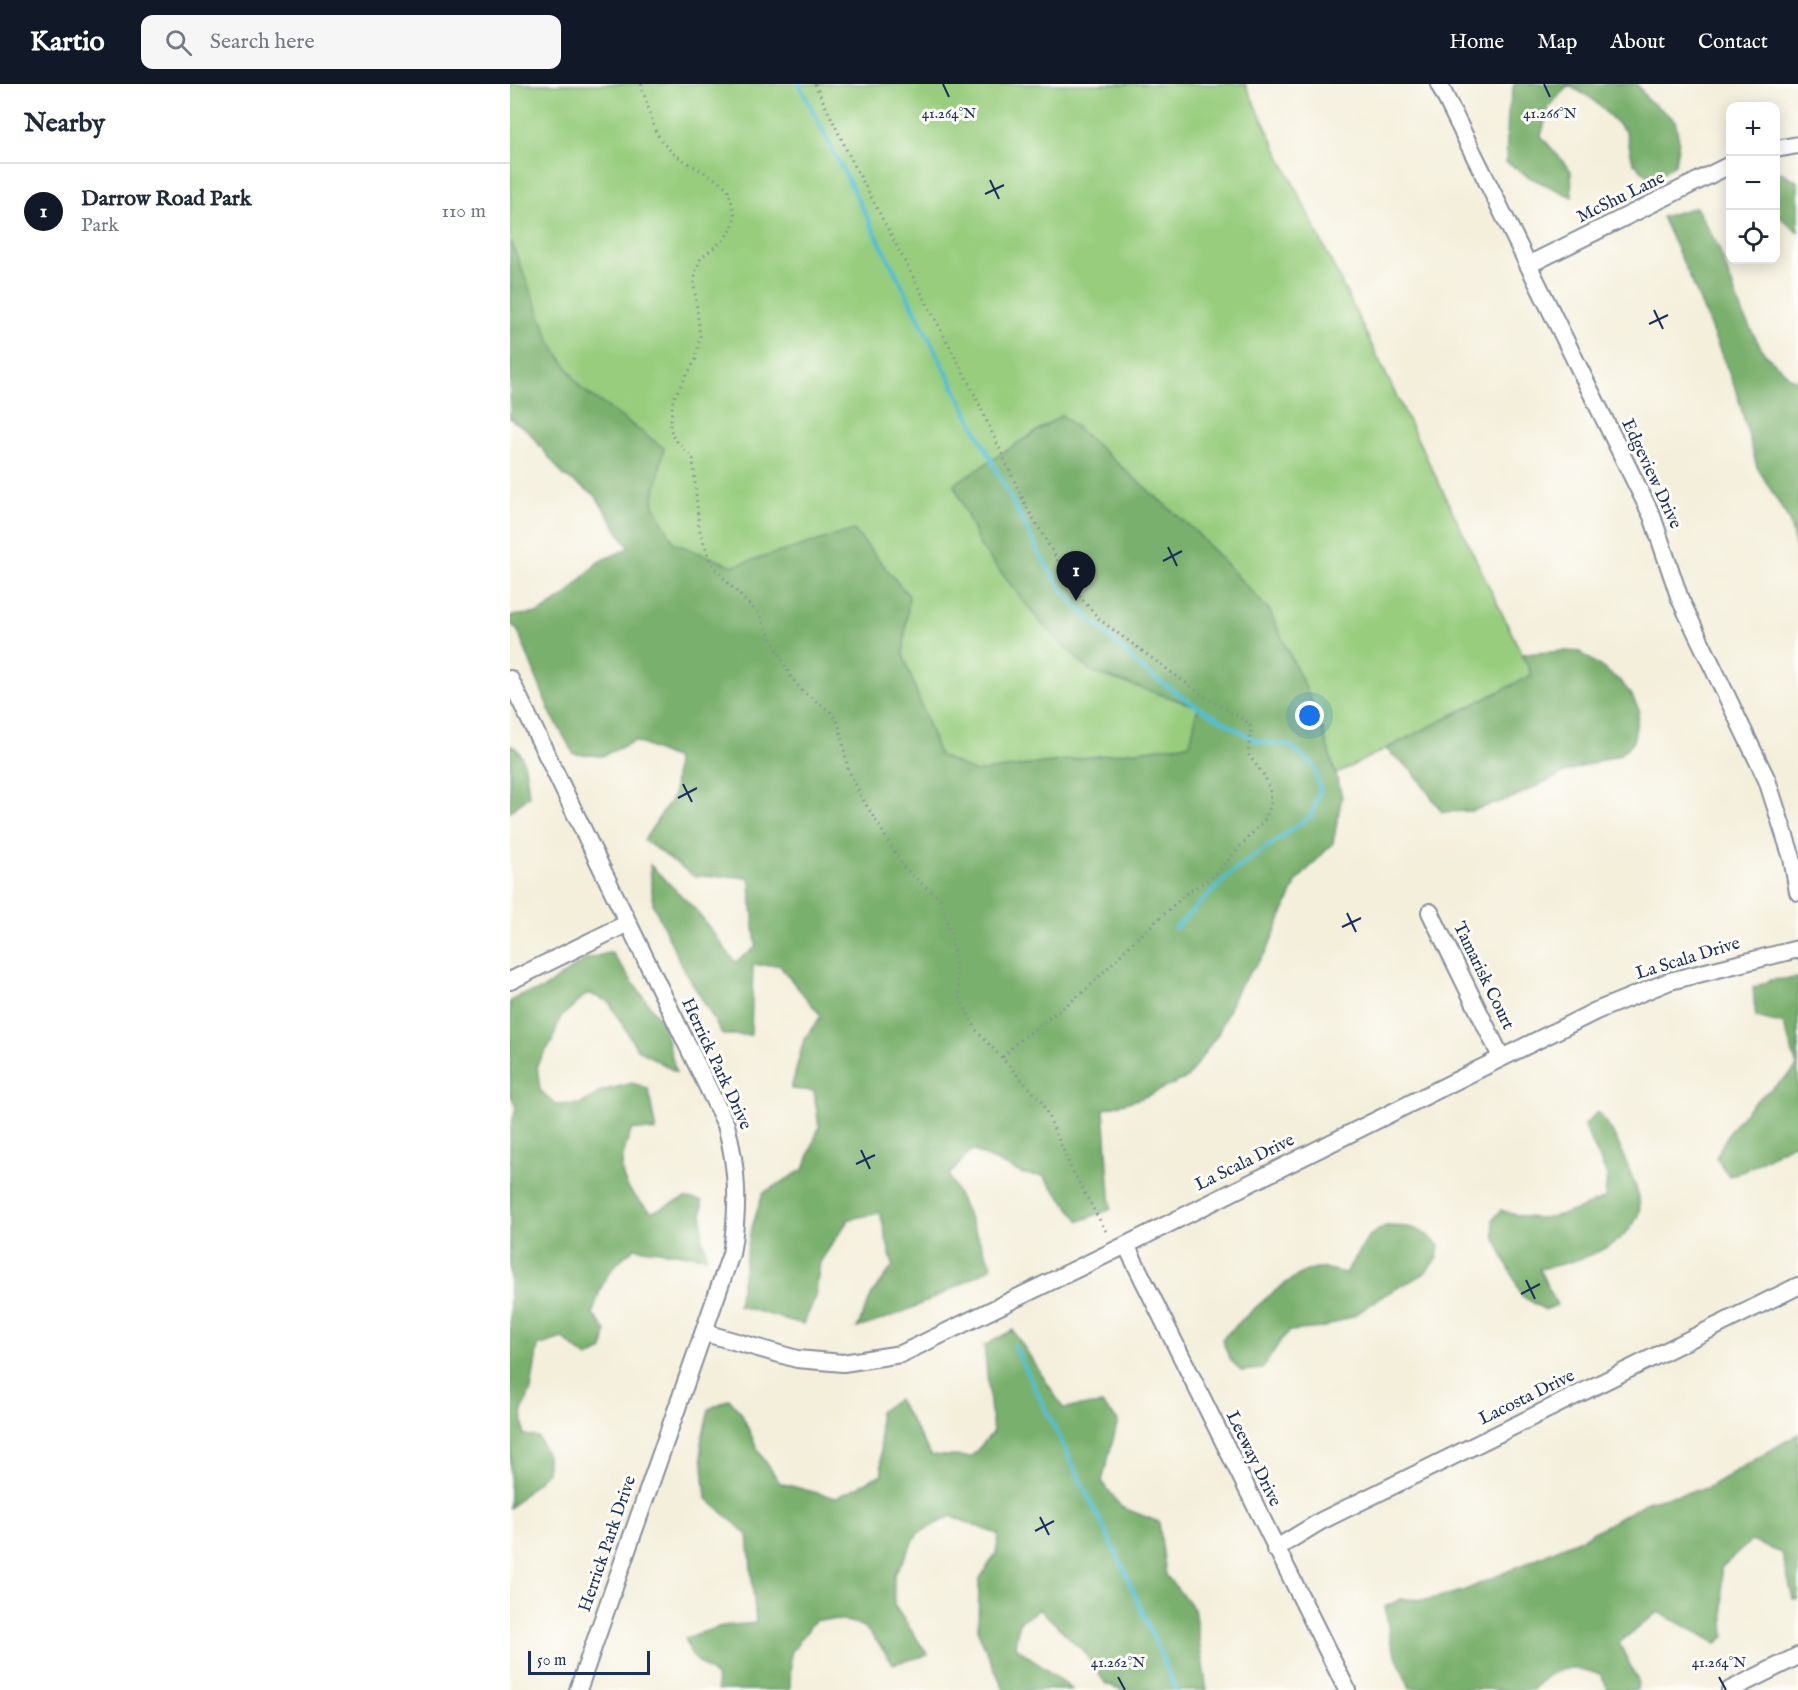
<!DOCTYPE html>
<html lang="en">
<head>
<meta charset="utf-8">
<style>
  :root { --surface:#fff; --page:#f6f6f7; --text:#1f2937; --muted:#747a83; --line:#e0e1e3; --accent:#111827 }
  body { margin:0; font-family:"IM FELL English",serif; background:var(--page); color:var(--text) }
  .controls { position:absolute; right:18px; top:18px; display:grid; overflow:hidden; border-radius:12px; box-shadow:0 3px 15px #0003 }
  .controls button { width:54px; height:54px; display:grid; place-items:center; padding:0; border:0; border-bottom:2px solid var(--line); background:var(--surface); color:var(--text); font:30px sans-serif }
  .scale { position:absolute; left:18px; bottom:15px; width:122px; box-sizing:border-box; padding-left:6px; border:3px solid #1b2f5e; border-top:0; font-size:16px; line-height:21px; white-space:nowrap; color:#1b2f5e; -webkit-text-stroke:4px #fdfcf7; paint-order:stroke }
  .you { position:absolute; left:800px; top:632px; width:21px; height:21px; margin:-15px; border:4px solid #fff; border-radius:50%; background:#1a73e8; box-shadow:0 0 0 9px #1a73e833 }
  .badge { display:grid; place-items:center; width:39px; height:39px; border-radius:50%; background:var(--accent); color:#fff; font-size:20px; font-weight:700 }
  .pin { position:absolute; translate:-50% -50px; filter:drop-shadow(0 2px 3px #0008) }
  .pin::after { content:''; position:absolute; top:32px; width:21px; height:18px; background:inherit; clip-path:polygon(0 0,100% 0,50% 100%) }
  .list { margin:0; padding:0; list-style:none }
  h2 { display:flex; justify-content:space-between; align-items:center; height:78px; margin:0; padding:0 24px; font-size:26px }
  h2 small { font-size:20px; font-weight:400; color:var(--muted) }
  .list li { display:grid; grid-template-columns:39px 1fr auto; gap:18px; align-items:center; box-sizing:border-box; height:96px; padding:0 24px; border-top:2px solid var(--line) }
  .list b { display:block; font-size:22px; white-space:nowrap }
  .list p { margin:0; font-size:20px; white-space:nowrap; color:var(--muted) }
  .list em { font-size:20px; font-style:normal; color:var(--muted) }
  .icon { flex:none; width:33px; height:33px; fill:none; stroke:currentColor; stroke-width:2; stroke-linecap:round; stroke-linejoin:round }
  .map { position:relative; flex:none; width:1288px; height:1606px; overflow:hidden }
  header { display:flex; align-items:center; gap:36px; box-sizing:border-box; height:84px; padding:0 30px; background:var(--accent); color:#fff }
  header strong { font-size:28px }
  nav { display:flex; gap:33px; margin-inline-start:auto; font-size:21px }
  .search { width:420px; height:54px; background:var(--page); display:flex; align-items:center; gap:15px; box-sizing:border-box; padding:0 21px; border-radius:12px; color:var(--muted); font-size:22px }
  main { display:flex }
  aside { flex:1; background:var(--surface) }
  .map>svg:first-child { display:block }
</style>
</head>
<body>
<header>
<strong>Kartio</strong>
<div class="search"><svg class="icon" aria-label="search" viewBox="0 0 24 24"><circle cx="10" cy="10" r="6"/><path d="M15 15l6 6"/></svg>Search here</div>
<nav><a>Home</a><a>Map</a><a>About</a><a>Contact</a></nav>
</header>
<main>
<aside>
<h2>Nearby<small></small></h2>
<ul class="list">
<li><span class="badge">1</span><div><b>Darrow Road Park</b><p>Park</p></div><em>110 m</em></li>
</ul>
</aside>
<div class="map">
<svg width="1288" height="1606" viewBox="0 0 1288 1606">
  <rect width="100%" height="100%" fill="#fdfcf7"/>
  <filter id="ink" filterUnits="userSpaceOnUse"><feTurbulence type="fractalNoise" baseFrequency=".0167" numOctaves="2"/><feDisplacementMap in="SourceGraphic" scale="12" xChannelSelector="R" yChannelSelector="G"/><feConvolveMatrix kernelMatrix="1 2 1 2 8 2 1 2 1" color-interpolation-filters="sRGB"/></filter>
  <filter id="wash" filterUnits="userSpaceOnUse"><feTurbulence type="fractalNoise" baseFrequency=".008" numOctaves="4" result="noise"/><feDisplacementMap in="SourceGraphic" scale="24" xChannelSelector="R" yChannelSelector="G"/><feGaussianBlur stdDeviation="1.35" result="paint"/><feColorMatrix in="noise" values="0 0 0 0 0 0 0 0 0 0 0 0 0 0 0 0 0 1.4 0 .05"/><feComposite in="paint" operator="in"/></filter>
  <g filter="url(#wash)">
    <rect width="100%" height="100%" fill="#f4efdb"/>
    <path fill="#98cd7e" stroke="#5a7e6e" stroke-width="1.5" d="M0 0H735L1022 591 677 765 400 1043 0 218Z"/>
    <path fill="#7ab06d" stroke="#4a7066" stroke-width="1.5" d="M1004 0H1127L1137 15 1165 36 1169 56 1165 80 1142 96 1123 78 1116 48 1081 14 1058 1 1039 23 1031 52 1061 87 1062 113 1019 93 996 78 998 29Z
      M1271 88 1288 98V148L1266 130V94Z
      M1186 123 1208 162 1232 229 1254 269 1283 296 1288 295V473L1279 436 1247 383 1227 309 1183 200 1152 133Z
      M0 155 41 259 71 304 154 364 143 419 164 459 223 482 344 446 399 512 393 570 429 671 465 688 680 660 688 623 580 587 532 540 470 462 444 400 552 331 685 447 759 526 809 633 832 712 823 759 787 797 756 868 728 904 708 950 677 994 632 1014 594 1025 601 1125 570 1137 533 1092 513 1090 462 1066 439 1091 482 1183C438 1208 396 1230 347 1244L362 1210 383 1182 370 1129 339 1135 310 1178 305 1215 293 1240 228 1222 240 1149 253 1109 294 1085 309 1043 304 1007 281 1005 294 955 311 932 269 881H243L241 951H213L171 880 143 820 140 781 186 826 225 878 246 863 239 793 184 792 134 756 164 711 166 675 125 657 92 672 64 670 40 628 8 547 0 539V532L29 529 56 511 88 478 119 464 85 411 54 392 18 347 0 334Z
      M1055 567 1070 568 1109 596 1121 610 1129 626 1123 659 1109 671 1058 687 1002 714 961 727 932 728 903 688 876 665 1022 591 1012 570Z
      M0 661C17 667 17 697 19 712L0 728Z
      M101 868 153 940 166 988 127 965 99 918 78 909 50 934 42 958 27 980 30 1006 46 1021 71 1020 92 1007 122 999 138 1004 146 1047 122 1045C106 1085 107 1101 142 1128L175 1114 192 1117V1155L197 1173 125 1164C99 1183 90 1199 83 1230L96 1247 93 1266 77 1274 52 1254 28 1262 21 1306 12 1327 14 1351 28 1353 37 1371V1388L0 1424V1046L6 1024 0 1009V918L10 911 31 906 76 875Z
      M1288 894V1057L1234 1087 1219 1092 1206 1074C1216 1050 1233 1027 1254 1010 1266 1001 1277 995 1287 983L1274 940 1246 933 1243 904 1261 896Z
      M1087 1028C1104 1046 1109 1061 1118 1083 1123 1095 1132 1116 1129 1128 1117 1165 1062 1179 1029 1185L1047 1221 1035 1226 1012 1212 984 1152 983 1135 991 1126C1030 1142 1058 1131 1095 1114L1097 1091 1074 1042Z
      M875 1142C900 1142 912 1143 929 1162L927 1174 914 1190 876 1210 845 1231 812 1244 780 1247 771 1256 752 1285 731 1287 719 1274 712 1255C732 1236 781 1186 809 1184 817 1184 828 1188 836 1189L859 1152Z
      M503 1246 553 1324 592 1320 608 1337 592 1397 611 1423 649 1438 656 1491 684 1525 697 1606H613L596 1600 575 1569 530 1525 509 1538 505 1562 563 1606H494L468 1548 469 1496 486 1469 489 1451 441 1432 408 1449 384 1492V1521L418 1571 383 1580C355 1541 356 1535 305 1536L281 1569 280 1606H208L206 1593 182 1572 175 1554 212 1542 246 1539 238 1451 196 1414 191 1359 199 1325 219 1315 231 1329 249 1368 270 1399 326 1414 372 1390 369 1328 388 1315 421 1371 461 1373 483 1348 474 1262Z
      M1288 1350V1515H1283L1272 1469 1241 1457 1211 1484 1215 1553 1207 1559 1148 1528 1109 1559 1128 1597 1127 1606H1099L1090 1590C1061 1582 1043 1581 1023 1606L900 1604 881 1560 875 1523 891 1515 916 1516 953 1507 1077 1452 1139 1417 1197 1404Z"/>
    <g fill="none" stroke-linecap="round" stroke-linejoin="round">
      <path stroke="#55bed2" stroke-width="4.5" d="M289 0 531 473 556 511 632 585 678 617 747 657 781 662 804 682 810 706 802 731 721 789 665 844
        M504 1261 612 1481 666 1606"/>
    </g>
  </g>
  <g filter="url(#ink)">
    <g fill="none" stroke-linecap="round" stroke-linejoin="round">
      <defs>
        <path id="street" d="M929 0 1142 432 1170 515 1257 696 1282 774 1288 808
          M1266 65 1288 61
          M1018 181 1220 81
          M0 595 216 1041C228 1085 229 1125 221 1170L68 1606
          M920 828 991 973
          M0 897 118 839
          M616 1161 837 1606
          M195 1249 287 1275 333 1279 391 1270 616 1161 1086 927 1160 897 1288 865
          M765 1465 811 1437 1288 1202
          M1220 1606 1288 1572"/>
      </defs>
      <use href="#street" stroke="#888f9c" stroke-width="20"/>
      <path stroke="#888f9c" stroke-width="3" stroke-dasharray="1.5 4.5" stroke-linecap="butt" d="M131 0 145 46 152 58 165 71 212 99 218 106 225 131 222 145 213 156 191 174 186 186 184 199 190 252 186 275 163 315 160 343 163 353 183 375 189 444 200 477 215 496 249 530 281 593 292 607 320 627 329 640 338 685 351 712 394 784 430 815 441 849 450 914 467 947 532 1018 561 1084 598 1151
        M305 0 342 77 461 303 516 422 566 508 590 536 695 613 739 639 741 644 738 670 755 693 760 706 761 720 755 735 705 791 677 809 620 861 576 906 505 960 492 974"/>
      <use href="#street" stroke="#fff" stroke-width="16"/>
    </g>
  </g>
  <path fill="none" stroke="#1b2f5e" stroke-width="2" d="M433 0 439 13M1034 0 1040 13M480 96 489 115M475 110 494 101M1144 226 1153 245M1139 240 1158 231M658 463 667 482M653 477 672 467M173 700 182 718M168 714 187 704M837 829 846 848M832 843 851 834M351 1066 360 1085M346 1080 365 1071M1016 1196 1025 1215M1011 1210 1030 1200M530 1433 539 1451M525 1447 544 1437M608 1593 615 1606M1209 1593 1216 1606"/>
  <g text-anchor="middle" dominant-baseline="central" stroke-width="6" stroke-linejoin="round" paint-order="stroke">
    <g font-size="18" fill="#1b2f5e" stroke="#fdfcf7">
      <text transform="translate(1111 114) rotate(-26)">McShu Lane</text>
      <text transform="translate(1141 390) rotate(65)">Edgeview Drive</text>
      <text transform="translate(1178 875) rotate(-17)">La Scala Drive</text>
      <text transform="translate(973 892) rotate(64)">Tamarisk Court</text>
      <text transform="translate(206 980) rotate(65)">Herrick Park Drive</text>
      <text transform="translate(735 1079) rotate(-26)">La Scala Drive</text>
      <text transform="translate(1017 1314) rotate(-26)">Lacosta Drive</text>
      <text transform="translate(743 1375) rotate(64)">Leeway Drive</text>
      <text transform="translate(98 1460) rotate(-71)">Herrick Park Drive</text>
    </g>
  </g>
  <g font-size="15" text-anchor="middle" fill="#1b2f5e" stroke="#fdfcf7" stroke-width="6" stroke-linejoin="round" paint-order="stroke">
    <text x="439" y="34">41.264°N</text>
    <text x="1040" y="34">41.266°N</text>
    <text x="608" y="1583">41.262°N</text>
    <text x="1209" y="1583">41.264°N</text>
  </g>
</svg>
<div class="controls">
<button>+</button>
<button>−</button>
<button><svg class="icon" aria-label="locate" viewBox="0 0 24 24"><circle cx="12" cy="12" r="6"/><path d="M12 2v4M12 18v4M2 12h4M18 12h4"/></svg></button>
</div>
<div class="scale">50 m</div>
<div class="you"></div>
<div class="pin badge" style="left:566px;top:517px">1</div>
</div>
</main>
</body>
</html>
